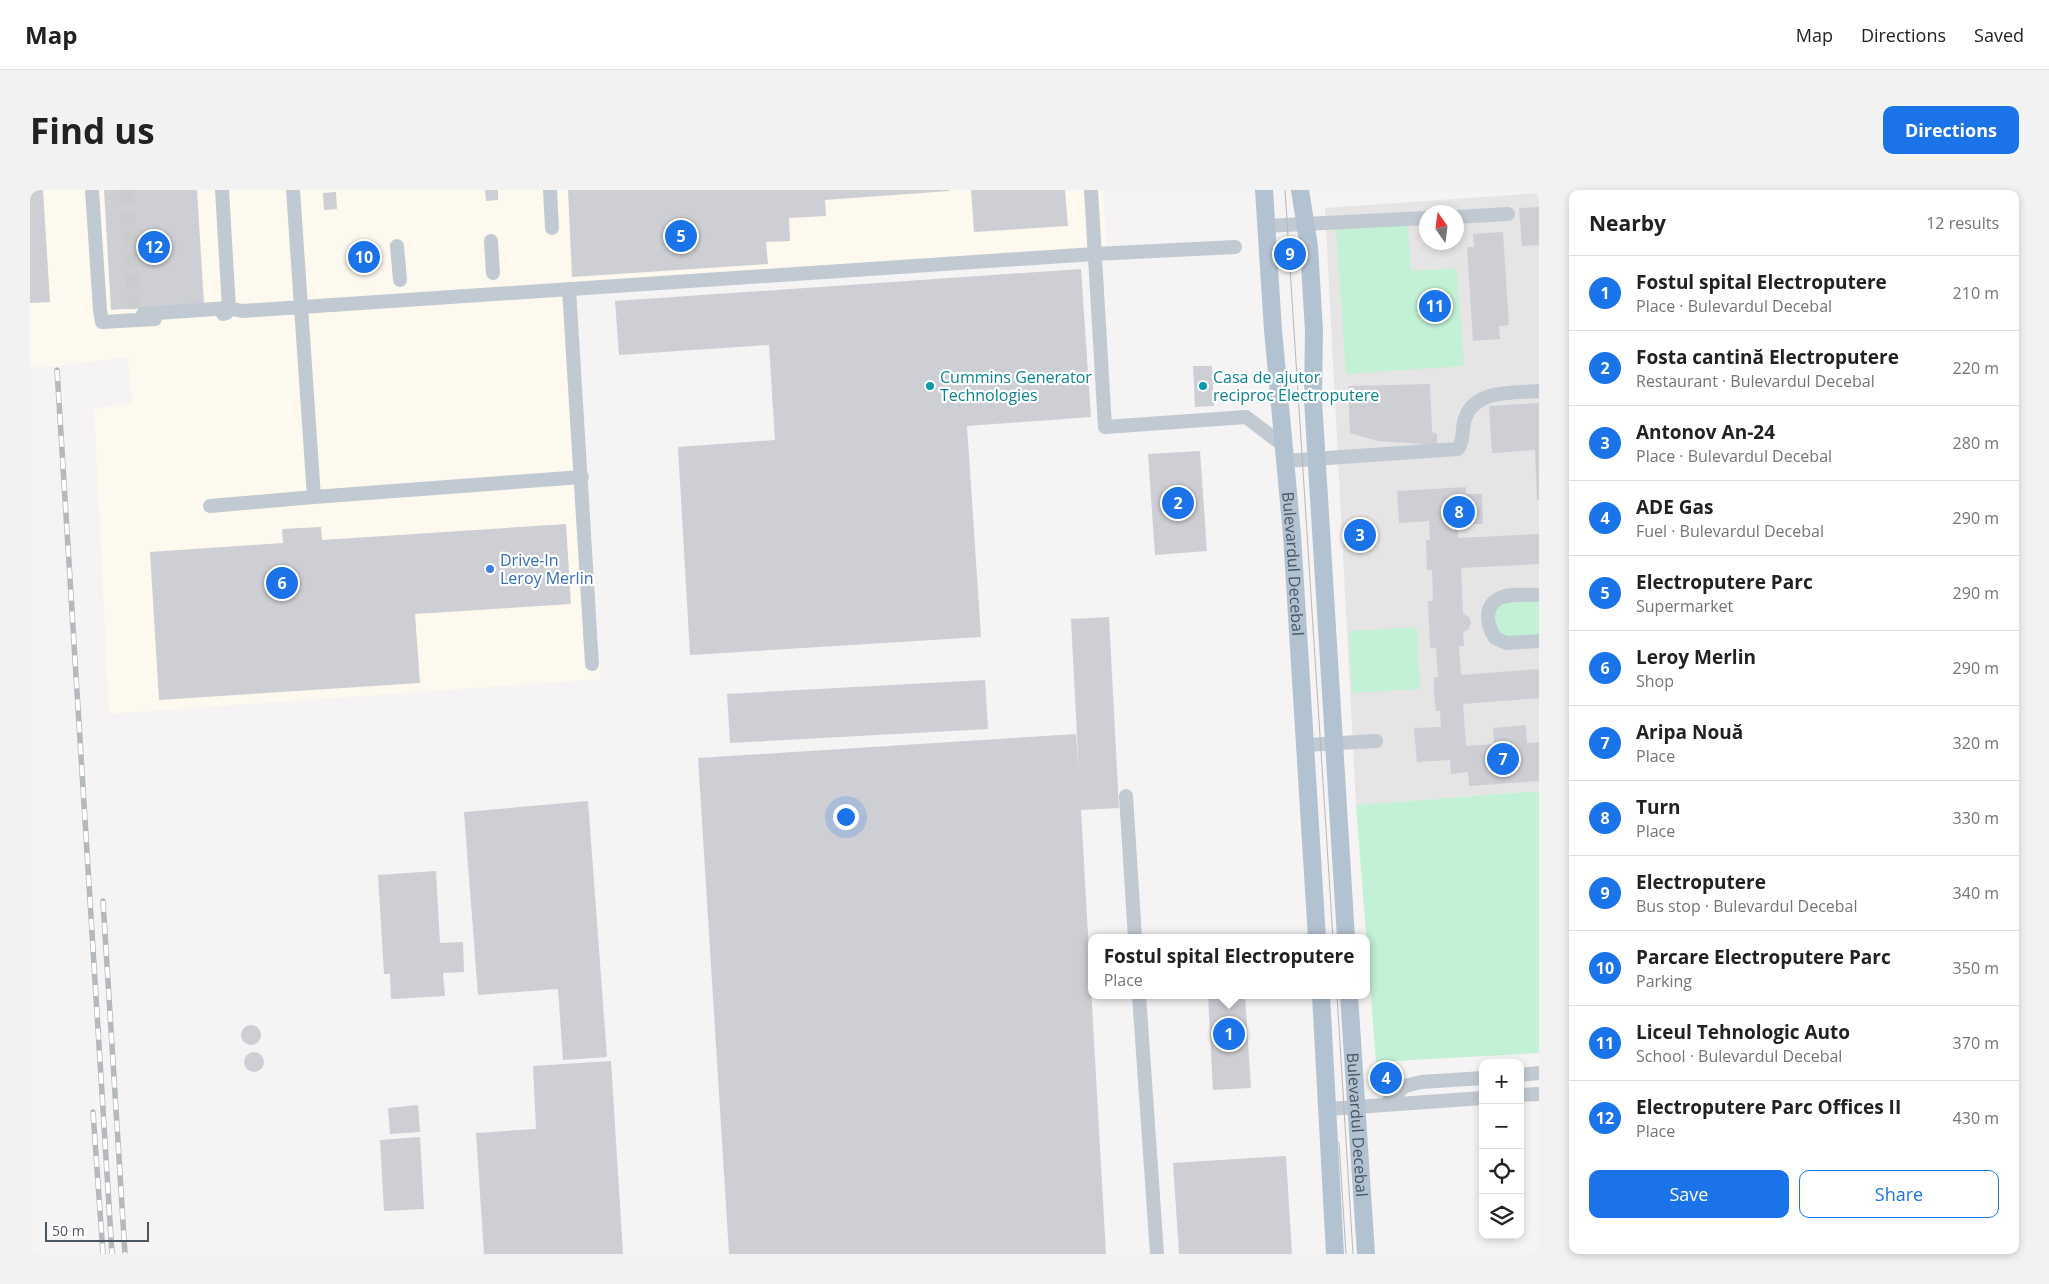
<!DOCTYPE html>
<html lang="en">
<head>
<meta charset="utf-8">
<style>
  :root { --surface:#fff; --page:#f2f2f2; --text:#222; --muted:#767676; --line:#e0e0e0; --accent:#1a73e8 }
  body { margin:0; font-family:"Open Sans",sans-serif; background:var(--page); color:var(--text) }
  .controls { position:absolute; right:15px; bottom:15px; display:grid; overflow:hidden; border-radius:10px; box-shadow:0 2px 8px #0003 }
  .controls button { width:45px; height:45px; display:grid; place-items:center; padding:0; border:0; border-bottom:1px solid var(--line); background:var(--surface); color:var(--text); font:25px sans-serif }
  .compass { position:absolute; left:1389px; top:15px; width:45px; height:45px; border-radius:50%; background:var(--surface); box-shadow:0 2px 8px #0003; rotate:346deg }
  .scale { position:absolute; left:15px; bottom:12px; width:104px; box-sizing:border-box; padding-left:5px; border:2px solid #4a5661; border-top:0; font-size:14px; line-height:18px; white-space:nowrap; color:#4a5661; -webkit-text-stroke:4px #fff; paint-order:stroke }
  .you { position:absolute; left:815px; top:626px; width:18px; height:18px; margin:-12px; border:4px solid #fff; border-radius:50%; background:#1a73e8; box-shadow:0 0 0 8px #1a73e833 }
  .badge { display:grid; place-items:center; width:32px; height:32px; border-radius:50%; background:var(--accent); color:#fff; font-size:16px; font-weight:700 }
  .pin { position:absolute; translate:-50% -50%; border:2px solid #fff; box-shadow:0 1px 5px #0006 }
  .popup { position:absolute; left:1058px; top:744px; width:282px; height:65px; box-sizing:border-box; display:grid; place-content:center; border-radius:10px; background:var(--surface); filter:drop-shadow(0 1px 4px #0005); font-size:16px; white-space:nowrap; color:var(--muted) }
  .popup b { font-size:19px; color:var(--text) }
  .popup::after { content:''; position:absolute; left:50%; top:100%; margin-left:-10px; border:10px solid transparent; border-top-color:var(--surface) }
  .list { margin:0; padding:0; list-style:none }
  h2 { display:flex; justify-content:space-between; align-items:center; height:65px; margin:0; padding:0 20px; font-size:21px }
  h2 small { font-size:16px; font-weight:400; color:var(--muted) }
  .list li { display:grid; grid-template-columns:32px 1fr auto; gap:15px; align-items:center; box-sizing:border-box; height:75px; padding:0 20px; border-top:1px solid var(--line) }
  .list b { display:block; font-size:19px; white-space:nowrap }
  .list p { margin:0; font-size:16px; white-space:nowrap; color:var(--muted) }
  .list em { font-size:16px; font-style:normal; color:var(--muted) }
  .actions { display:flex; gap:10px; padding:15px 20px }
  .actions a { flex:1; padding:11px 0; border:1px solid var(--accent); border-radius:10px; text-align:center; font-size:18px; color:var(--accent) }
  .actions .main { background:var(--accent); color:#fff }
  .icon { flex:none; width:28px; height:28px; fill:none; stroke:currentColor; stroke-width:2; stroke-linecap:round; stroke-linejoin:round }
  .map { position:relative; flex:none; width:1509px; height:1064px; overflow:hidden; border-radius:10px }
  header { display:flex; align-items:center; gap:30px; box-sizing:border-box; height:70px; padding:0 25px; background:var(--surface); border-bottom:1px solid var(--line) }
  header strong { font-size:24px }
  nav { display:flex; gap:28px; margin-inline-start:auto; font-size:18px }
  .intro { display:flex; align-items:center; justify-content:space-between; box-sizing:border-box; height:120px; padding:0 30px }
  h1 { margin:0; font-size:35px }
  .button { padding:12px 22px; border-radius:10px; background:var(--accent); color:#fff; font-size:18px; font-weight:700 }
  main { display:flex; gap:30px; padding:0 30px }
  aside { flex:1; background:var(--surface); border-radius:10px; box-shadow:0 2px 8px #0003 }
  .map>svg:first-child { display:block }
</style>
</head>
<body>
<header>
<strong>Map</strong>
<nav><a>Map</a><a>Directions</a><a>Saved</a></nav>
</header>
<div class="intro"><h1>Find us</h1><a class="button">Directions</a></div>
<main>
<div class="map">
<svg width="1509" height="1064" viewBox="0 0 1509 1064">
  <rect width="100%" height="100%" fill="#f5f3f3"/>
  <path fill="#fdf9ef" d="M0 0H1073L1077 63 539 99 561 340 571 489 79 524 64 219 102 212 98 167 18 177H0Z"/>
  <path fill="#e6e4e5" fill-rule="evenodd" d="M1509 3V601L1326 615 1295 18ZM1396 22H1426V52H1396Z"/>
  <path fill="#c3f1d5" d="M1378 32 1381 81 1427 78 1434 176 1316 184 1306 37Z
    M1509 405V451L1465 448 1463 413Z
    M1387 437 1390 499 1322 503 1319 441Z
    M1509 601V863L1346 872 1326 615Z"/>
  <path fill="#cdcfd5" d="M0 0H13L20 112 0 113Z
    M74 0H167L174 114 81 120Z
    M455 0H468V10L456 11Z
    M538 0H919V1L795 10 796 26 759 28 760 51 736 52 738 74 542 87Z
    M941 0H1035L1038 36 944 42Z
    M306 2 307 19 294 20 293 3Z
    M1509 17V55L1492 56 1489 18Z
    M1473 42 1479 135 1469 136 1470 149 1443 151 1437 57H1444L1443 44Z
    M1051 79 1061 227 937 236 951 447 660 465 648 257 745 250 739 155 589 165 585 111Z
    M1163 176H1182L1184 216 1165 217Z
    M1400 194 1402 242 1407 244V255L1348 251 1320 243 1318 196Z
    M1509 213V310H1507L1505 260 1462 263 1459 216Z
    M1170 261 1177 361 1125 365 1118 264Z
    M1436 297V304H1452L1453 334H1435L1436 340H1428V348L1509 344V374L1431 378 1433 424 1439 427 1441 433 1438 440 1433 442 1434 456H1429L1431 485 1509 479V508L1433 514 1436 556 1464 554 1463 538 1496 535 1497 553 1509 552V591L1439 596 1438 582 1421 584 1420 570 1387 572 1384 538 1411 537 1410 521H1406L1404 502V487H1408L1406 458H1400L1399 434 1398 411H1403L1402 380H1397L1396 350H1400L1399 331 1369 333 1367 301Z
    M536 334 541 414 385 424 390 493 129 510 120 362 253 353 252 339 291 337 292 350Z
    M1079 427 1089 618 1051 620 1076 1064H699L668 568 1046 544 1049 585 1041 429Z
    M955 490 958 539 700 553 697 504Z
    M558 611 577 867 533 870 528 799 448 805 434 622Z
    M406 681 410 753 433 752 434 782 413 783 415 806 361 809 360 784H354L348 685Z
    M1178 805H1215L1221 898 1183 900Z
    M211 845a10 10 0 1 1 20 0a10 10 0 1 1-20 0Z
    M214 872a10 10 0 1 1 20 0a10 10 0 1 1-20 0Z
    M581 871 593 1064H454L446 943 506 939 503 876Z
    M388 915 390 942 360 944 358 918Z
    M390 947 394 1019 354 1021 350 950Z
    M1256 966 1262 1064H1149L1143 973Z"/>
  <g fill="none" stroke-linecap="round" stroke-linejoin="round">
    <path stroke="#caccce" stroke-width="14" stroke-dasharray="14 7" stroke-linecap="butt" d="M96 0 105 123 113 124"/>
    <path stroke="#c1cad2" stroke-width="14" d="M62 0 70 120 72 132 125 129
      M192 0 199 118 197 123 193 124
      M520 0 522 38
      M1061 0 1075 237 1216 227 1253 255
      M1426 27 1478 24
      M1237 36 1396 28
      M461 51 463 83
      M367 56 370 90
      M539 99 562 474
      M113 124 199 118 212 121 1064 64 1205 57
      M1255 271 1428 259C1435 249 1431 240 1435 229 1444 199 1484 203 1509 201
      M284 307 552 287
      M180 316 284 307 263 0
      M1509 405C1498 405 1480 403 1470 408 1453 416 1457 435 1465 448L1476 453 1509 451
      M1275 555 1346 551
      M1096 606 1105 748
      M1109 805 1127 1064
      M1490 885 1509 883
      M1490 905 1509 904
      M1355 915 1375 896 1391 892 1453 888
      M1298 919 1453 908"/>
    <g stroke="#b3c2d1" stroke-width="18">
      <path id="s1" d="M1234 0 1243 140 1262 345 1287 748"/>
      <path d="M1270 0 1279 57 1284 141 1283 210 1316 748"/>
      <path d="M1291 805 1305 1064"/>
      <path id="s2" d="M1319 805 1336 1064"/>
    </g>
    <path stroke="#b5b8bd" stroke-width="1" d="M1255 0 1303 748
      M1307 805 1323 1064
      M1309 952 1316 1064"/>
    <defs>
      <path id="rail" d="M27 180 82 1064
        M73 711 95 1064
        M63 922 73 1064"/>
    </defs>
    <use href="#rail" stroke="#b5b8bd" stroke-width="5.5"/>
    <use href="#rail" stroke="#fff" stroke-width="4" stroke-dasharray="11" stroke-linecap="butt"/>
  </g>
  <g fill="#0f9aa8" stroke="#fff" stroke-width="2">
    <circle cx="900" cy="196" r="5"/>
    <circle cx="1173" cy="196" r="5"/>
  </g>
  <circle fill="#3f7fe0" stroke="#fff" stroke-width="2" cx="460" cy="379" r="5"/>
  <g text-anchor="middle" dominant-baseline="central" stroke-width="4.5" stroke-linejoin="round" paint-order="stroke">
    <g font-size="16" fill="#0d838f" stroke="#fff" text-anchor="start">
      <text x="910" y="187">Cummins Generator<tspan x="910" dy="18">Technologies</tspan></text>
      <text x="1183" y="187">Casa de ajutor<tspan x="1183" dy="18">reciproc Electroputere</tspan></text>
    </g>
    <g font-size="16" fill="#366cbe" stroke="#fff" text-anchor="start">
      <text x="470" y="370">Drive-In<tspan x="470" dy="18">Leroy Merlin</tspan></text>
    </g>
    <g font-size="16" fill="#4a5661" stroke="#fff">
      <text stroke="none"><textPath href="#s1" startOffset="375">Bulevardul Decebal</textPath></text>
      <text stroke="none"><textPath href="#s2" startOffset="130">Bulevardul Decebal</textPath></text>
    </g>
  </g>
</svg>
<div class="controls">
<button>+</button>
<button>−</button>
<button><svg class="icon" aria-label="locate" viewBox="0 0 24 24"><circle cx="12" cy="12" r="6"/><path d="M12 2v4M12 18v4M2 12h4M18 12h4"/></svg></button>
<button><svg class="icon" aria-label="layers" viewBox="0 0 24 24"><path d="M12 4l9 5-9 5-9-5zM3 14l9 5 9-5"/></svg></button>
</div>
<svg class="compass" viewBox="-18 -18 36 36"><path d="M0-13l5 13h-10z" fill="#e53935"/><path d="M0 13l5-13h-10z" fill="#767676"/></svg>
<div class="scale">50 m</div>
<div class="you"></div>
<div class="pin badge" style="left:1199px;top:844px">1</div>
<div class="popup"><b>Fostul spital Electroputere</b>Place</div>
<div class="pin badge" style="left:1148px;top:313px">2</div>
<div class="pin badge" style="left:1330px;top:345px">3</div>
<div class="pin badge" style="left:1356px;top:888px">4</div>
<div class="pin badge" style="left:651px;top:46px">5</div>
<div class="pin badge" style="left:252px;top:393px">6</div>
<div class="pin badge" style="left:1473px;top:569px">7</div>
<div class="pin badge" style="left:1429px;top:322px">8</div>
<div class="pin badge" style="left:1260px;top:64px">9</div>
<div class="pin badge" style="left:334px;top:67px">10</div>
<div class="pin badge" style="left:1405px;top:116px">11</div>
<div class="pin badge" style="left:124px;top:57px">12</div>
</div>
<aside>
<h2>Nearby<small>12 results</small></h2>
<ul class="list">
<li><span class="badge">1</span><div><b>Fostul spital Electroputere</b><p>Place · Bulevardul Decebal</p></div><em>210 m</em></li>
<li><span class="badge">2</span><div><b>Fosta cantină Electroputere</b><p>Restaurant · Bulevardul Decebal</p></div><em>220 m</em></li>
<li><span class="badge">3</span><div><b>Antonov An-24</b><p>Place · Bulevardul Decebal</p></div><em>280 m</em></li>
<li><span class="badge">4</span><div><b>ADE Gas</b><p>Fuel · Bulevardul Decebal</p></div><em>290 m</em></li>
<li><span class="badge">5</span><div><b>Electroputere Parc</b><p>Supermarket</p></div><em>290 m</em></li>
<li><span class="badge">6</span><div><b>Leroy Merlin</b><p>Shop</p></div><em>290 m</em></li>
<li><span class="badge">7</span><div><b>Aripa Nouă</b><p>Place</p></div><em>320 m</em></li>
<li><span class="badge">8</span><div><b>Turn</b><p>Place</p></div><em>330 m</em></li>
<li><span class="badge">9</span><div><b>Electroputere</b><p>Bus stop · Bulevardul Decebal</p></div><em>340 m</em></li>
<li><span class="badge">10</span><div><b>Parcare Electroputere Parc</b><p>Parking</p></div><em>350 m</em></li>
<li><span class="badge">11</span><div><b>Liceul Tehnologic Auto</b><p>School · Bulevardul Decebal</p></div><em>370 m</em></li>
<li><span class="badge">12</span><div><b>Electroputere Parc Offices II</b><p>Place</p></div><em>430 m</em></li>
</ul>
<div class="actions"><a class="main">Save</a><a>Share</a></div>
</aside>
</main>
</body>
</html>
